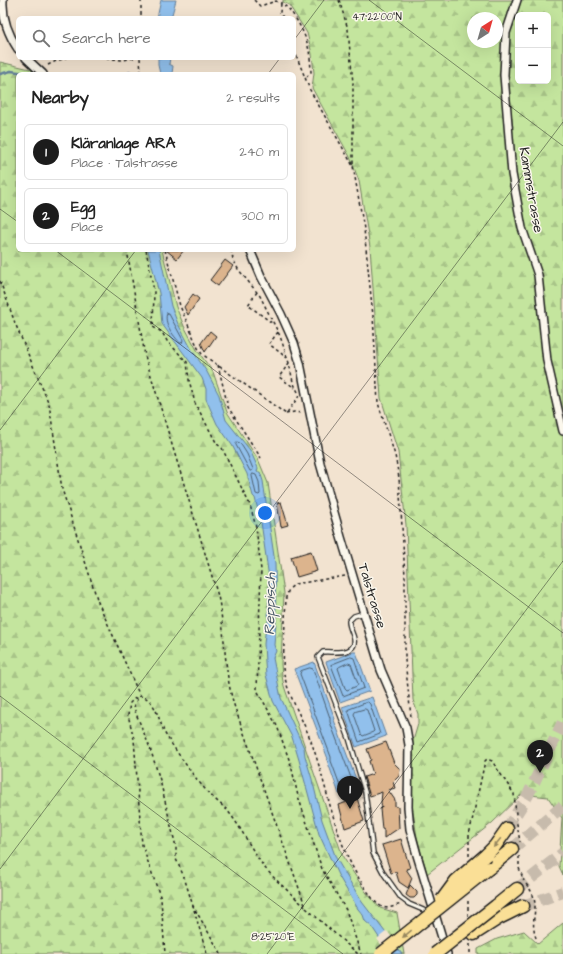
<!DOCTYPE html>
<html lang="en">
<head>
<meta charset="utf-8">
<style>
  :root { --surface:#fff; --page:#f2f2f2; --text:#222; --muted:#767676; --line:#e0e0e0; --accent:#1c1c1c }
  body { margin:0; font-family:"Architects Daughter",sans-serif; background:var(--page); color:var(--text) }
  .controls { position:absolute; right:12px; top:12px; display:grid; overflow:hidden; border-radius:6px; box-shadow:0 4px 16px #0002 }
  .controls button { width:36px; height:36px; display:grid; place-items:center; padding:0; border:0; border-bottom:1px solid var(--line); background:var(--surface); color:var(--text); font:20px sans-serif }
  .compass { position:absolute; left:467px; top:12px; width:36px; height:36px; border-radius:50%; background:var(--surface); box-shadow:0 4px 16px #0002; rotate:37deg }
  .you { position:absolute; left:265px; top:513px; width:14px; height:14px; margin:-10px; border:3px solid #fff; border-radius:50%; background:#1a73e8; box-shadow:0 0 0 6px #1a73e833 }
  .badge { display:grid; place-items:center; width:26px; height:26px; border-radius:50%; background:var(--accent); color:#fff; font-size:13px; font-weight:700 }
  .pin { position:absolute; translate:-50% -33px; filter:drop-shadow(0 1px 2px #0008) }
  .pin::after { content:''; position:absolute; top:21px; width:14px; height:12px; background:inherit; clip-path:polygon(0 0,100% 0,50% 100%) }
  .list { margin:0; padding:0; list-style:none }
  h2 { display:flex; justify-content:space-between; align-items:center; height:52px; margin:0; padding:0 16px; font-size:17px }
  h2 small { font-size:13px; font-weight:400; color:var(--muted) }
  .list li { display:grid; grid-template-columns:26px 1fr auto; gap:12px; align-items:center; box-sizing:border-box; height:56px; margin:0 8px 8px; padding:0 8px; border:1px solid var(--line); border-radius:6px }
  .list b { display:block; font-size:15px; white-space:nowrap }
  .list p { margin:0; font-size:13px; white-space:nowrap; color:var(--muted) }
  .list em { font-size:13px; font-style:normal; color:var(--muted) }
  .icon { flex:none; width:22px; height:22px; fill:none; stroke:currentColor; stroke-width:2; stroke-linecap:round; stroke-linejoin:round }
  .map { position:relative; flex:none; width:563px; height:954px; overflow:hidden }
  .search { position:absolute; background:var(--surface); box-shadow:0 4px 16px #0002; left:16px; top:16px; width:280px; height:44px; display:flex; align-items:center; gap:10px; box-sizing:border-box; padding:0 14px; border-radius:6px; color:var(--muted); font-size:15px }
  .panel { position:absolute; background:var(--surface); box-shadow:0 4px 16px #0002; left:16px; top:72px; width:280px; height:180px; border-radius:6px }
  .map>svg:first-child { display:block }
</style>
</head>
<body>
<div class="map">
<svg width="563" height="954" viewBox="0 0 563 954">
  <defs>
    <pattern id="forest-firs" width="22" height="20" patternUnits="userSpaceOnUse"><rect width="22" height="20" fill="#c4e59e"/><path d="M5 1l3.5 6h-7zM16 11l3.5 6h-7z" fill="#a8c488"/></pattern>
  </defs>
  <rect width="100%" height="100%" fill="#f2e3d0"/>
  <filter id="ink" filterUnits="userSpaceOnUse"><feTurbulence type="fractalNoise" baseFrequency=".025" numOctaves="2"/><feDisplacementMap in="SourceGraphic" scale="8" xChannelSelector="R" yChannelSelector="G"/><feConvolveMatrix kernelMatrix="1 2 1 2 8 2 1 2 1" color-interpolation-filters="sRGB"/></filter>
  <g filter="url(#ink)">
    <path fill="url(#forest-firs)" stroke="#70805d" fill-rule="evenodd" d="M283 0H563V875L559 866 562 818 548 797 522 794 492 823 427 874 417 837 412 806 413 741 418 724V714L413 700 406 525 398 452 381 398 370 247 359 181 350 157 312 88 314 73 312 54 307 33 289 5 283 2ZM518 15H548V81H518ZM473 18H497V42H473Z
      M0 62 30 69 35 74H18V250H162L176 307 184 326 197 350 213 372 227 412 258 459 268 483 284 593 281 664 282 676 284 686 343 857 366 892 380 908 397 913 404 954H0Z
      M563 923V954H478V949L497 939 524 931 538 944Z"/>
    <path fill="#91c0ec" stroke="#627e99" d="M161 0H176L171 18H157Z
      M158 58H170L169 64 173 66 172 74H160L158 65Z
      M148 250H159L171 306 178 324 192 350 207 372 219 395 226 420 250 450 258 468 257 472H260L263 481 275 563 276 622 274 645 276 651 273 658 281 698 304 748 305 756 312 779 313 785 314 787 322 820 336 858 362 902 402 954H390L372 927 365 921 363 915 358 909 338 875 319 834 299 760 292 737 273 701 266 675 265 662 264 644 265 634 268 622 269 578 261 522 255 498 253 496 247 474 232 445 217 424 206 399V389L202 378 162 324 159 293Z
      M353 652H356L370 691 340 702 326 662Z
      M314 662 335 719 334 720 359 787 355 789 356 791 349 795 348 793 344 795 343 793 339 794 327 760 328 759 294 669Z
      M372 697 386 736 356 747 342 707Z"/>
    <path fill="#f2e3d0" d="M387 931 400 948 392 954H388L377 939Z"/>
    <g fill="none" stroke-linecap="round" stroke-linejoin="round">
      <path stroke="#4b5e6f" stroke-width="1" d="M167 313 169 314 183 340 182 343H180C173 335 163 323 167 313Z
        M237 442 240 443 247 454 253 469 252 471H250L236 445Z
        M253 474 256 475 259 482 260 494 259 495 256 494 252 476Z
        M351 657 354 658 364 688 343 696 331 665Z
        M348 663 351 664 358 684 357 686 347 690 345 688 338 668 339 667Z
        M310 668 313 669 330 718V722L353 783 351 788 349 790 341 788 331 761V757L300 674 301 671Z
        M368 702 370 704 380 734 359 742 348 710Z
        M365 709 367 710 374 731 373 732 363 736 361 734 354 714 355 712Z"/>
      <path stroke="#627e99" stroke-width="2.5" d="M0 74 11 71 32 74
        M127 74 130 72 148 74"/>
    </g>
    <path fill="#dcb48d" stroke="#1c1c1c" d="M166 250H184L177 259Z
      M225 260 233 266 218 286 210 280Z
      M193 294 199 299 188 315 184 307Z
      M210 331 216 336 205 352 201 343Z
      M281 502 288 525 281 527 277 503Z
      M311 551 317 571 297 577 291 557Z
      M386 742 394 763 400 769 399 776 393 782 395 788 388 790 395 800V806L398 807 399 828 384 838V830L382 829 380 809 382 807 381 803 382 792 370 796 364 777 373 774 369 761 371 760 367 749Z
      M357 798 364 821 345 828 339 805Z
      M401 839 410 868 406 869 412 878 408 888 399 882 396 872 391 873 382 845Z
      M410 885 417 892V895L414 898H410L406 895Z"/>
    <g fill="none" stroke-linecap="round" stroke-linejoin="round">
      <path stroke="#c7bbac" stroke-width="12" stroke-dasharray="12 6" stroke-linecap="butt" d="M507 829 528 795 563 722
        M512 849 563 806
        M517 889 563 853
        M523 906 563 892"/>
      <defs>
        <path id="lane" d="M364 613 354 616 349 621C349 628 353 633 354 639 357 656 332 651 323 652L318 657 349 738 365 792 373 853 384 874 401 898 409 904 428 912"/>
        <path id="street" d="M3 0C2 18 8 34 18 49
          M517 0 506 33 504 75 512 174 522 228 538 275 547 361 563 431
          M26 58 43 74
          M250 250 261 276 281 314 294 343 300 363 320 463 341 537 381 670 406 728 409 745 408 807 410 829 417 855 447 954"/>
        <path id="highway" d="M486 855 495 846 507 829
          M489 868 512 849
          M496 906 517 889
          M474 934 499 918 523 906"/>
      </defs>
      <use href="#lane" stroke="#1c1c1c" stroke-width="6"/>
      <use href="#street" stroke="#1c1c1c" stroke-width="10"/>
      <use href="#highway" stroke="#1c1c1c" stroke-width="15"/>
      <path stroke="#1c1c1c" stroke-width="1.5" stroke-dasharray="3 3" stroke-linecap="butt" d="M141 0V18
        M254 0 260 6 276 1 281 4V0
        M339 0 348 29 350 52 353 83V166L364 229 373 316 378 403 395 455 399 478 405 576V660L411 717
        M283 18 280 12 281 4C289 7 291 12 296 19 308 39 310 50 311 72L305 79
        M294 50 310 90 353 166
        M101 58 123 60 134 58
        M140 58 141 74
        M48 65 56 61 66 58
        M127 250 145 356 218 596C226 633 223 671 235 708L306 908 358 954
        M146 250 154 291 153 327 162 332 167 341 187 362 189 380 195 403 217 444 222 448 250 505 256 527 261 570 257 690 277 726 291 765 298 796 322 869 346 910 361 954
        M165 250 180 306 198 348 202 354 286 414 299 396
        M231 250 233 259 238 269 260 296 280 336 289 363 293 382 298 392
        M0 281 15 323 49 404 62 489 98 602 140 696 134 699 130 703 128 715 134 739 142 845 161 899 165 954
        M257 292 248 305 272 323
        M278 332 269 344 287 358
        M289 363 279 377 295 388
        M218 365 228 407 261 458
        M286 414 294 412 303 413
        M345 576 295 584 289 589 286 597 283 668C287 696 303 718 312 744 330 795 335 847 368 892 372 897 376 905 383 907 388 909 395 906 401 904
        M469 856V835L485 761 487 759 492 761 514 794 517 824 520 842
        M519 856V868L524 881
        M526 884C544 905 528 916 536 938
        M194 910 207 954
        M468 916V898
        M470 944V954
        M221 954 193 906 184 877 176 859V847L160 780 150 748 135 711 134 704 140 696C157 698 159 725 167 737 179 755 191 773 205 789 211 797 220 803 227 810 242 828 251 850 265 868 277 882 292 894 305 907"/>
      <use href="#lane" stroke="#fbf7ec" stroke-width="3.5"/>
      <use href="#street" stroke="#fbf7ec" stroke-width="7"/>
      <use href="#highway" stroke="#fadf96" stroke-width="12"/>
      <defs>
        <path id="highway-bridge" d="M442 900 456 881 486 855
          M381 954 489 868
          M435 954 496 906"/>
      </defs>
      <use href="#highway-bridge" stroke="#1c1c1c" stroke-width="15" stroke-linecap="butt"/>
      <use href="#highway-bridge" stroke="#fadf96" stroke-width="12"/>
    </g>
    <defs><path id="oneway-solid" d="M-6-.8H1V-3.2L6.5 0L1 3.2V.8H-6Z"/></defs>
    <g fill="#96875f">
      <use href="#oneway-solid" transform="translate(497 843) rotate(129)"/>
      <use href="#oneway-solid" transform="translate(407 934) rotate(141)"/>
    </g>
  </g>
  <path fill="none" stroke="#1c1c1c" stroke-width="1" stroke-opacity="0.45" d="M369 0 563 146M294 40 324 0M268 74 280 58M0 209 18 222M55 250 563 633M0 430 136 250M0 696 343 954M0 869 563 122M267 954 563 561"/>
  <g text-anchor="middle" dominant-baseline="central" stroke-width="3" stroke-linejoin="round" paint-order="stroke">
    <g font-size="14" fill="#1c1c1c" stroke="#fbf7ec">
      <text transform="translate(531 190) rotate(80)">Kammstrasse</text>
      <text transform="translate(372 596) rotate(73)">Talstrasse</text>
    </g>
    <g font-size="15" font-style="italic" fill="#455565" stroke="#fbf7ec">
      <text transform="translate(270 604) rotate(-89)">Reppisch</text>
    </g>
  </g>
  <g font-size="10" text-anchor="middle" fill="#1c1c1c" stroke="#fbf7ec" stroke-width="3" stroke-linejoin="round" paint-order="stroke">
    <text x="377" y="20">47°22'00"N</text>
    <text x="273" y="940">8°25'20"E</text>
  </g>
</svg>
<div class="controls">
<button>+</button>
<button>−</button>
</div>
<svg class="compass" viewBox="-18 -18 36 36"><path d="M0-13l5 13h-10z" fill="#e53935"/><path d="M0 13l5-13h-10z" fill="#767676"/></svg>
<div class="you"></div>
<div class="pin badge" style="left:350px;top:809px">1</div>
<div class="pin badge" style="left:540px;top:773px">2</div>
<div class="search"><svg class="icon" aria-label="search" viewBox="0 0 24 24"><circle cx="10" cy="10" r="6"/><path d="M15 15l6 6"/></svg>Search here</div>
<section class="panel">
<h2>Nearby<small>2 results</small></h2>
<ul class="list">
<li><span class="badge">1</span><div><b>Kläranlage ARA</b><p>Place · Talstrasse</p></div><em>240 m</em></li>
<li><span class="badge">2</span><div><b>Egg</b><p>Place</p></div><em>300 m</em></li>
</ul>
</section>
</div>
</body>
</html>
